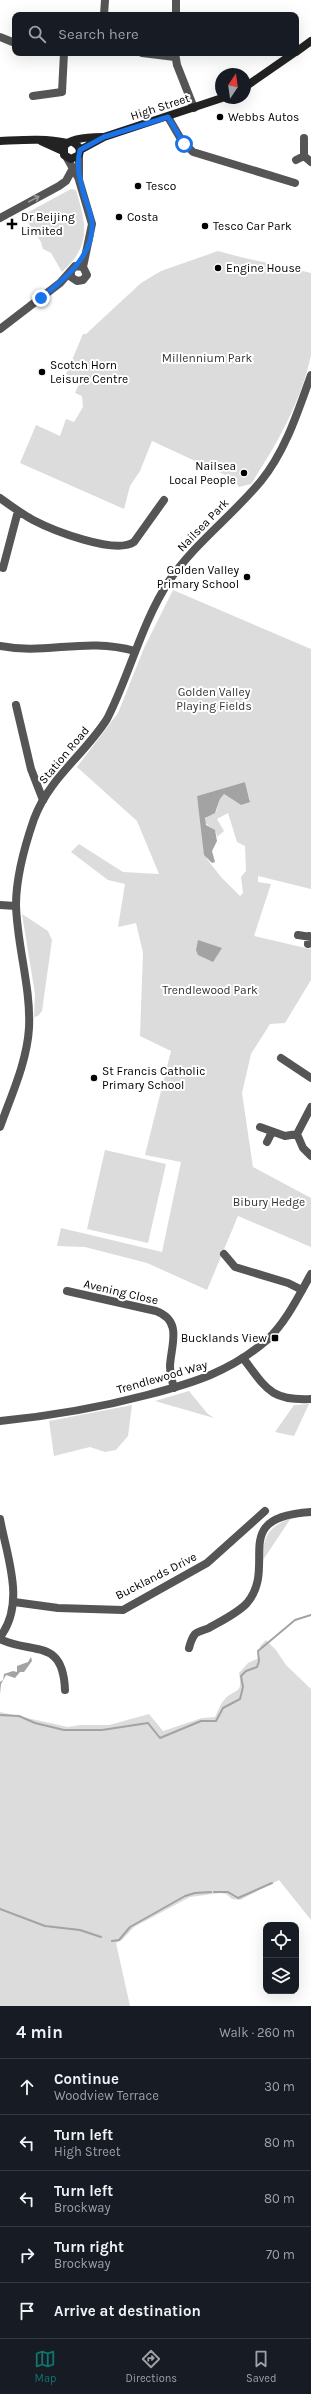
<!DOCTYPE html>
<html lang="en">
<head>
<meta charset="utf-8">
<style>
  :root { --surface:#171b24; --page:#242831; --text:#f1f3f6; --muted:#9ea1a6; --line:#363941; --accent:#0f766e }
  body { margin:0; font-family:Karla,sans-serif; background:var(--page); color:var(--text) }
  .controls { position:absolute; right:12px; bottom:12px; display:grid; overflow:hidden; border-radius:8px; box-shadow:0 4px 16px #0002 }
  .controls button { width:36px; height:36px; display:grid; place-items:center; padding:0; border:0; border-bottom:1px solid var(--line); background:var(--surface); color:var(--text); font:20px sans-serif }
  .compass { position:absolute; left:215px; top:68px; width:36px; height:36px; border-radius:50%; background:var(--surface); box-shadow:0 4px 16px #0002; rotate:13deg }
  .stop { position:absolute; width:12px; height:12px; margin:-9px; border:3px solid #1a73e8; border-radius:50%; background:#fff }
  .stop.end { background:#1a73e8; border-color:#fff; box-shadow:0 1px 4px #0008 }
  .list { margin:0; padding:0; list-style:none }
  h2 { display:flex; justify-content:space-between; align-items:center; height:52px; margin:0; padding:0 16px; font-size:17px }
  h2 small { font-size:13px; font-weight:400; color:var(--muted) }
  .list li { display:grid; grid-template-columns:26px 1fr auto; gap:12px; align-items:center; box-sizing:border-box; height:56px; padding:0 16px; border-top:1px solid var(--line) }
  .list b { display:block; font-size:15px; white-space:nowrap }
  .list p { margin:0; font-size:13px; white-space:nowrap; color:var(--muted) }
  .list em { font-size:13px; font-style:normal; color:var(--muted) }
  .icon { flex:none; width:22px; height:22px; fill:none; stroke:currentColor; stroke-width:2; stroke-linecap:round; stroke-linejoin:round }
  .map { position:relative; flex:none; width:311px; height:2006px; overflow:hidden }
  .search { position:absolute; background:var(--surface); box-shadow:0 4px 16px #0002; left:12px; right:12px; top:12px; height:44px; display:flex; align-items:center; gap:10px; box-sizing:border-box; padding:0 14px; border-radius:8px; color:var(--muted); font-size:15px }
  .sheet { height:332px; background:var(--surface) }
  nav { display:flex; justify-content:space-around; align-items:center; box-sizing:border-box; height:56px; border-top:1px solid var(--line); background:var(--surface); font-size:11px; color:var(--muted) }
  nav a { display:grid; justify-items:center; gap:2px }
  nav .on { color:var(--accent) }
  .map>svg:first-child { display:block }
</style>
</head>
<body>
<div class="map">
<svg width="311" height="2006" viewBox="0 0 311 2006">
  <rect width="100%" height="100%" fill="#fff"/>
  <path fill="#dcdcdc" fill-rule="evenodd" d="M71 189 76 190C86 224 92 245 62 272L51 253 43 249 41 242 23 215Z
    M218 251C249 260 279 265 311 273 311 295 311 335 311 355 301 402 277 444 251 484L239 487 234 479 152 441 140 471 130 486 124 509 20 463 36 425 60 436 66 419 74 422 83 407 82 396 75 393 81 380 66 374 83 334H86L141 283 161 271Z
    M173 590 311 649V889L258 876V882L271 884 254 936 310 949 311 945V980L285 1023 270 1024 251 1054 242 1093 253 1167 311 1198V1247L238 1216 207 1290 147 1263 85 1247 57 1246 61 1228 162 1252 181 1162 145 1155 171 1051 140 1036 143 953 136 923 118 927 125 884 108 880 71 852 79 844 123 872 159 874 137 821 77 767 118 713 144 648ZM245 782 250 800 241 805 224 794 220 799 216 812 207 816 204 822 216 832 217 837 224 831 217 819 228 813 237 842 245 846 246 871 241 877 243 893 240 896 221 877 207 859 197 796Z
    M22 914 48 931 52 940 42 1011 38 1016 34 1017 35 994Z
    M105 1150 166 1164 148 1243 87 1229Z
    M189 1391 207 1413 214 1418 155 1401Z
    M309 1404 294 1436 275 1432 294 1405Z
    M132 1405 128 1436 116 1450 105 1452 90 1447 54 1456 49 1421Z
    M291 1518 263 1560 261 1557C266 1533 268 1528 291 1518Z
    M266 1640 276 1650 286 1665 311 1689V1920L279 1880 240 1900 232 1899 226 1894 220 1893 190 1897 134 1927 122 1940 116 1943 130 2006H0V1712L68 1727 80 1725H109L149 1714 163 1731 202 1718 215 1717C218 1712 220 1704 224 1700 236 1687 243 1696 239 1673L248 1663 259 1658 260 1646Z"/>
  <path fill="#a3a3a3" d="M245 782 250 802 241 805 224 794 220 799 215 813 205 818 206 825 215 830 217 841 212 851 215 862 212 863 204 855 197 796Z
    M198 940 222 948 213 962 198 955 196 950Z
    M31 1657 32 1661 24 1672H20L15 1678 6 1675 1 1684 0 1694V1682L3 1680 4 1674 13 1671 17 1672V1666L28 1662Z"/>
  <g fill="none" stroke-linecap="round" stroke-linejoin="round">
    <path stroke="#a3a3a3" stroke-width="2" d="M0 1715 19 1716 35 1723 64 1730H102L148 1723 160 1738 201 1721H216L223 1708 240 1699 243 1687 241 1676 246 1671 257 1667 259 1661 258 1651 295 1620 311 1615
      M214 1892H228L238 1898 272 1883
      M0 1909 45 1926 80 1930 101 1937
      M112 1941 119 1940 130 1927 185 1896 195 1893 211 1892"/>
    <path stroke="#555" stroke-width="8" d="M104 15 105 0
      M176 15V0
      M0 37 15 43
      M142 53 175 57
      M175 53 177 65 194 108
      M33 96 62 92 64 53
      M168 117 182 141 193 152 295 183
      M304 138V156L311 162
      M296 160 304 156
      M0 218 59 186 66 181 72 170
      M0 498C11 506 22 514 33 520 52 530 115 555 134 542L164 500
      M3 568 18 511
      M0 646C47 655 85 637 135 651
      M16 705 31 769 43 800
      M0 905 16 906
      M298 935 311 937
      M308 944 309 936
      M281 1058 311 1078
      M311 1107 297 1134 303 1148 311 1156
      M260 1127 285 1136 297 1134
      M267 1142 272 1132
      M224 1254 235 1267 288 1283 302 1290
      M67 1291 156 1311C183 1321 171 1345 170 1366 170 1374 172 1381 174 1388
      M243 1358C266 1388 270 1401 311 1399
      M14 1602 58 1608 123 1610 207 1563 265 1511
      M0 1639C34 1655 63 1638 65 1690
      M189 1648C190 1644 192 1638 195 1634 198 1631 205 1630 209 1628 221 1621 238 1613 247 1603 279 1565 227 1517 311 1512"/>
    <path stroke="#555" stroke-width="8" d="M79 155V180L92 224 83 267
      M67 158 79 179
      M0 329 60 283 75 266 83 267 87 275 83 280 77 281 71 277V273
      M0 1127C11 1096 27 1062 29 1028 31 987 17 946 16 905 16 877 25 845 34 819 49 778 85 754 107 719 130 674 141 624 169 581 195 543 232 516 261 481 286 450 298 411 311 375
      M0 1421C50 1416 98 1408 147 1395 193 1383 230 1372 267 1340 286 1322 298 1297 311 1274
      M0 1519C7 1557 26 1603 0 1637"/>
    <path stroke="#222" stroke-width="8" d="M296 52 311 41
      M245 87 294 53
      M0 141C23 140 45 138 67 143
      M41 141 63 151
      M73 142C79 146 81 149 79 155L71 159 64 155V146C71 138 91 137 102 137
      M80 150 104 137 222 98"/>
  </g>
  <defs><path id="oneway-shaft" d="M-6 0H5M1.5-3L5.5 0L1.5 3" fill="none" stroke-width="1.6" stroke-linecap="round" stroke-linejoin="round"/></defs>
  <use stroke="#999" href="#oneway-shaft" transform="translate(34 199) rotate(-28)"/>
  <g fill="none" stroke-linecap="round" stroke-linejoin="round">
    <path stroke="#1a73e8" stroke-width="5" d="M41 298C63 280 93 257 92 225 92 215 87 205 84 195 80 180 76 166 80 150L104 137 168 117 184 144"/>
  </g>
  <g fill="#000" stroke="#fff" stroke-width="1.5">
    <circle cx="220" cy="117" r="4"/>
    <circle cx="138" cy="186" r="4"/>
    <circle cx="119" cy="217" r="4"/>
    <path d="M10 218h4v4h4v4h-4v4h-4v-4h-4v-4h4z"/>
    <circle cx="205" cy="226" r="4"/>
    <circle cx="218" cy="268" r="4"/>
    <circle cx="42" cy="372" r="4"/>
    <circle cx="244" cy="473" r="4"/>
    <circle cx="247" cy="577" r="4"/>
    <circle cx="94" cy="1078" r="4"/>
    <rect x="271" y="1334" width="8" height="8" rx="2"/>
  </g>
  <g text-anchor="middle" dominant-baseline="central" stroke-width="4" stroke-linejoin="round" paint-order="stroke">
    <g font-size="12" fill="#000" stroke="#fff">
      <text transform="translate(160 107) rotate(-18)">High Street</text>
      <text transform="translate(203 525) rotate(-46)">Nailsea Park</text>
      <text transform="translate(64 755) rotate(-50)">Station Road</text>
      <text transform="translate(121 1292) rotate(13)">Avening Close</text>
      <text transform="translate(162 1377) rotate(-16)">Trendlewood Way</text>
      <text transform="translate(156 1576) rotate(-27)">Bucklands Drive</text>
    </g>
    <g font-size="12" fill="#000" stroke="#fff" text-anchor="start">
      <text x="228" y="117">Webbs Autos</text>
      <text x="146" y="186">Tesco</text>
      <text x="21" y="217">Dr Beijing<tspan x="21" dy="14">Limited</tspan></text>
      <text x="127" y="217">Costa</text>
      <text x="213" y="226">Tesco Car Park</text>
      <text x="226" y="268">Engine House</text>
      <text x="50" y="365">Scotch Horn<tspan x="50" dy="14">Leisure Centre</tspan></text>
      <text x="236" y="466" text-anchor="end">Nailsea<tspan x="236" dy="14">Local People</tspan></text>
      <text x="239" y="570" text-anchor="end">Golden Valley<tspan x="239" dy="14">Primary School</tspan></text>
      <text x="102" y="1071">St Francis Catholic<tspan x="102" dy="14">Primary School</tspan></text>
      <text x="267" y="1338" text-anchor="end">Bucklands View</text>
    </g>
    <g font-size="12" fill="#333" stroke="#fff">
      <text x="207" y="358">Millennium Park</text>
      <text x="214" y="692">Golden Valley<tspan x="214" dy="14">Playing Fields</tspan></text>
      <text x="210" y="990">Trendlewood Park</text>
      <text x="269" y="1202">Bibury Hedge</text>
    </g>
  </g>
</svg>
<div class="controls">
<button><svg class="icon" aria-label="locate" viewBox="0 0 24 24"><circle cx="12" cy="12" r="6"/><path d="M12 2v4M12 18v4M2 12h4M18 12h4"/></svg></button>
<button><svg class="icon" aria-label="layers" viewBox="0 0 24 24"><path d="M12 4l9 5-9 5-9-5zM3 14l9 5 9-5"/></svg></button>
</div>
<svg class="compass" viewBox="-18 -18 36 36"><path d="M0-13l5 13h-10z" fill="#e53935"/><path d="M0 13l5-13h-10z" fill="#9ea1a6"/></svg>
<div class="stop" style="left:184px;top:144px"></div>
<div class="stop end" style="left:41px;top:298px"></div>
<div class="search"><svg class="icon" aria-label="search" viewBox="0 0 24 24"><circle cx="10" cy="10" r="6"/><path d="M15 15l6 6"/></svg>Search here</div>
</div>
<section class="sheet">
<h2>4 min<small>Walk · 260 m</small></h2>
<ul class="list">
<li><svg class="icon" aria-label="ahead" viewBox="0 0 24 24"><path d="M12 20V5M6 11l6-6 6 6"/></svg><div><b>Continue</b><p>Woodview Terrace</p></div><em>30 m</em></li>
<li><svg class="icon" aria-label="left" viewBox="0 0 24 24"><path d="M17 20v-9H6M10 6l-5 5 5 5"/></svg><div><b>Turn left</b><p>High Street</p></div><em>80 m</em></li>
<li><svg class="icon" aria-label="left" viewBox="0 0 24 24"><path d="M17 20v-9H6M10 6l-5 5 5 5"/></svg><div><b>Turn left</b><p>Brockway</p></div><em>80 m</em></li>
<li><svg class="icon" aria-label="right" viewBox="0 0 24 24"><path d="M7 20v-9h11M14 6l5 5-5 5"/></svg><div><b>Turn right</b><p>Brockway</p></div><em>70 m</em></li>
<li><svg class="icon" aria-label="arrive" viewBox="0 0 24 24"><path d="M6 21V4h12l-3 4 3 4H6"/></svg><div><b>Arrive at destination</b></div></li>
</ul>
</section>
<nav>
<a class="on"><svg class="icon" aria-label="map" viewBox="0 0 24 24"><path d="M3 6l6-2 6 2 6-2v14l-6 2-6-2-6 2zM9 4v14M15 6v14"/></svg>Map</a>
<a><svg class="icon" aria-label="directions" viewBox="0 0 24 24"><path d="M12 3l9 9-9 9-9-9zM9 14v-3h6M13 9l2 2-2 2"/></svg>Directions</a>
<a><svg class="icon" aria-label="saved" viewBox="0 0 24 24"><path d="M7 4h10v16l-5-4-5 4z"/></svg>Saved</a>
</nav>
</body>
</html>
